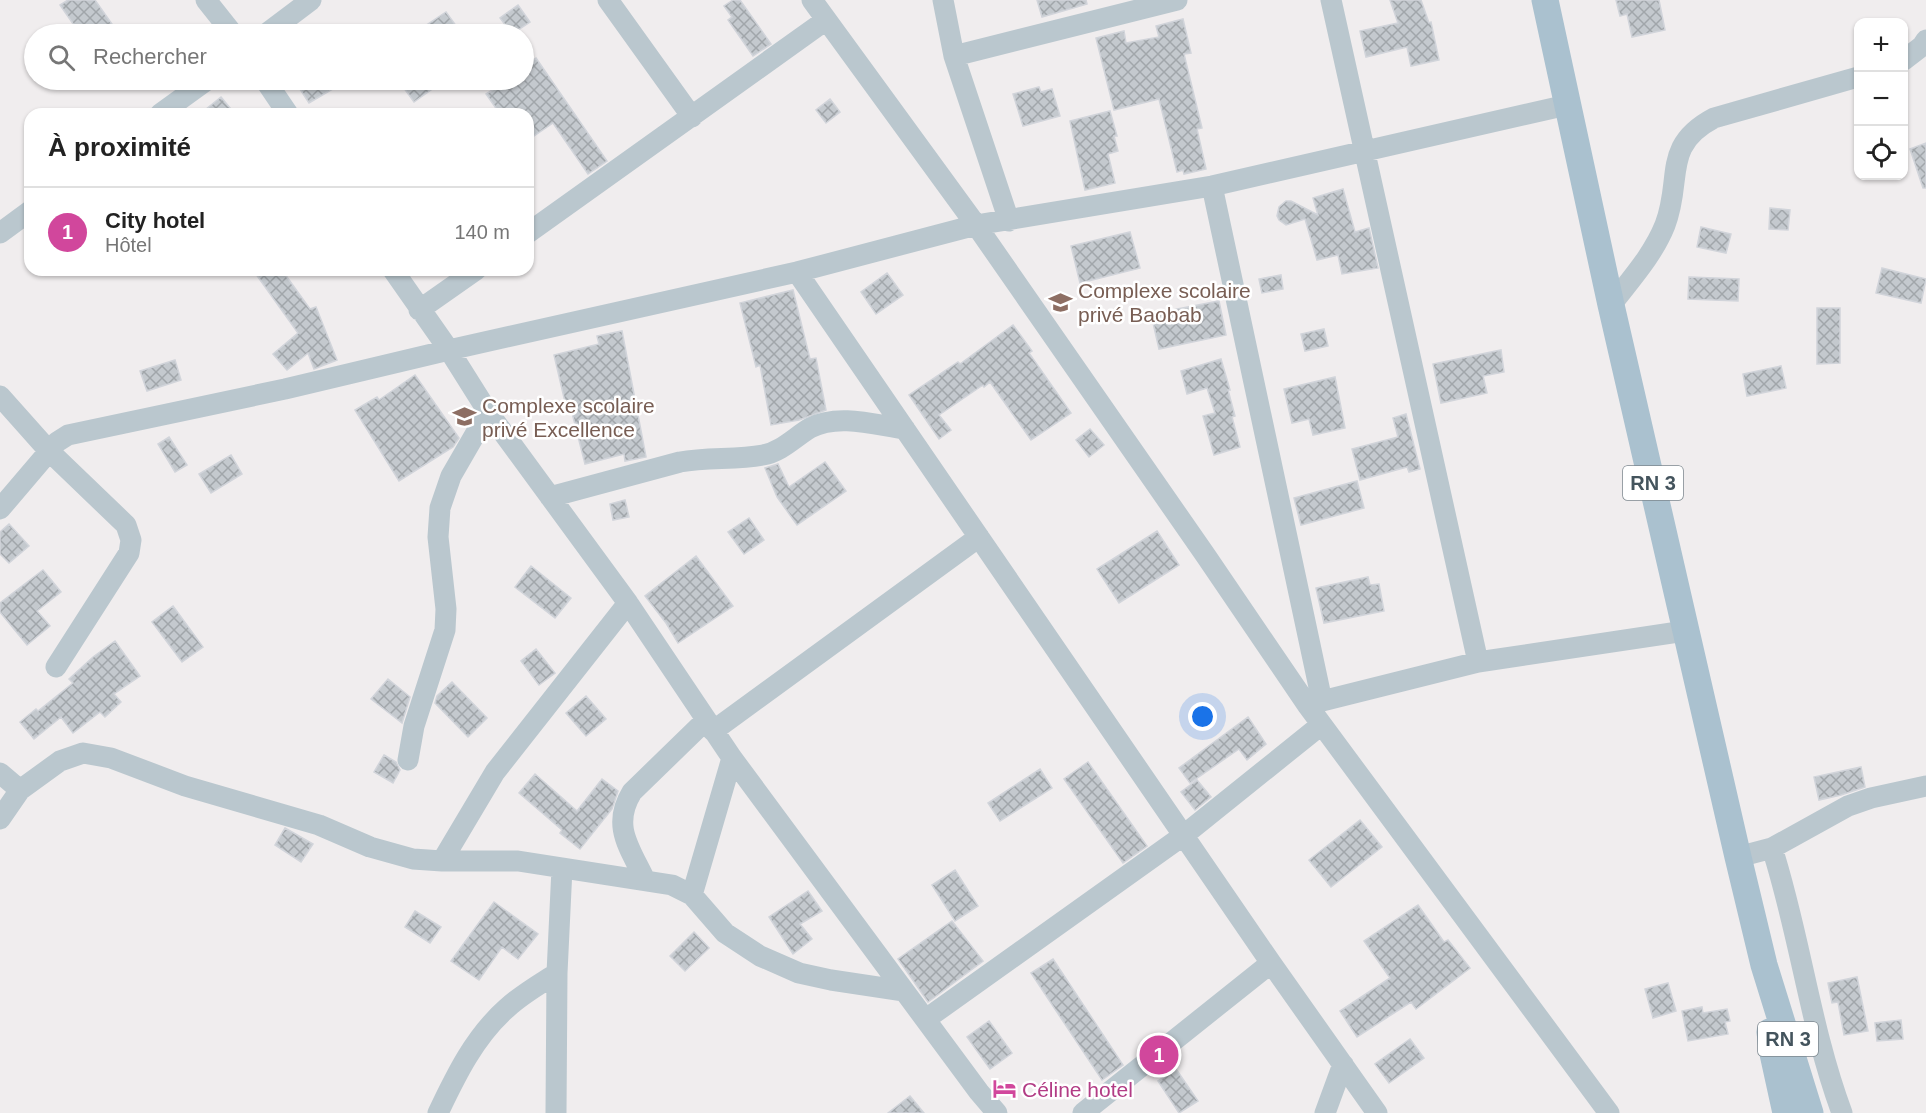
<!DOCTYPE html>
<html lang="fr">
<head>
<meta charset="utf-8">
<style>
  :root { --surface:#fff; --page:#f2f2f2; --text:#222; --muted:#767676; --line:#e0e0e0; --accent:#0986ef }
  body { margin:0; font-family:Helvetica,sans-serif; background:var(--page); color:var(--text) }
  .controls { position:absolute; right:18px; top:18px; display:grid; overflow:hidden; border-radius:12px; box-shadow:0 2px 4px #0004 }
  .controls button { width:54px; height:54px; display:grid; place-items:center; padding:0; border:0; border-bottom:2px solid var(--line); background:var(--surface); color:var(--text); font:30px sans-serif }
  .you { position:absolute; left:1203px; top:717px; width:21px; height:21px; margin:-15px; border:4px solid #fff; border-radius:50%; background:#1a73e8; box-shadow:0 0 0 9px #1a73e833 }
  .badge { display:grid; place-items:center; width:39px; height:39px; border-radius:50%; background:var(--accent); color:#fff; font-size:20px; font-weight:700 }
  .pin { position:absolute; translate:-50% -50%; border:3px solid #fff; box-shadow:0 2px 6px #0006 }
  .list { margin:0; padding:0; list-style:none }
  h2 { display:flex; justify-content:space-between; align-items:center; height:78px; margin:0; padding:0 24px; font-size:26px }
  h2 small { font-size:20px; font-weight:400; color:var(--muted) }
  .list li { display:grid; grid-template-columns:39px 1fr auto; gap:18px; align-items:center; box-sizing:border-box; height:90px; padding:0 24px; border-top:2px solid var(--line) }
  .list b { display:block; font-size:22px; white-space:nowrap }
  .list p { margin:0; font-size:20px; white-space:nowrap; color:var(--muted) }
  .list em { font-size:20px; font-style:normal; color:var(--muted) }
  .icon { flex:none; width:33px; height:33px; fill:none; stroke:currentColor; stroke-width:2; stroke-linecap:round; stroke-linejoin:round }
  .map { position:relative; flex:none; width:1926px; height:1113px; overflow:hidden }
  .search { position:absolute; background:var(--surface); box-shadow:0 2px 4px #0004; left:24px; top:24px; width:510px; height:66px; display:flex; align-items:center; gap:15px; box-sizing:border-box; padding:0 21px; border-radius:33px; color:var(--muted); font-size:22px }
  .panel { position:absolute; background:var(--surface); box-shadow:0 2px 4px #0004; left:24px; top:108px; width:510px; height:168px; border-radius:18px }
  .map>svg:first-child { display:block }
</style>
</head>
<body>
<div class="map">
<svg width="1926" height="1113" viewBox="0 0 1926 1113">
  <defs>
    <pattern id="building-cross-hatch" width="8" height="8" patternUnits="userSpaceOnUse" patternTransform="scale(1.5)"><rect width="8" height="8" fill="#c4c9ce"/><path d="M0 0l8 8M0 8l8-8" fill="none" stroke="#a1a6aa"/></pattern>
  </defs>
  <rect width="100%" height="100%" fill="#f0edee"/>
  <path fill="url(#building-cross-hatch)" stroke="#d1d4da" stroke-width="1.5" d="M68 0H95L119 34H80L60 5Z
    M733 0H740L771 44 753 56 728 20 732 17 724 6Z
    M1037 0H1086L1087 4 1042 17Z
    M1390 0H1421L1429 23 1431 22 1439 60 1411 66 1407 47 1366 57 1360 31 1398 23Z
    M1616 0H1659L1665 30 1632 37 1627 14 1620 16Z
    M518 5 530 22 512 34 500 18Z
    M446 12 462 34H430L425 26Z
    M1183 19 1191 53 1184 54 1202 128 1197 129 1206 169 1184 174 1183 170 1177 172 1159 99 1114 110 1096 38 1124 31 1126 43 1159 37 1156 26Z
    M536 58 607 161 588 174 553 123 528 140V114H500L486 94 508 80H524V67Z
    M294 80H348L309 103Z
    M398 80H445L414 102Z
    M1039 87 1041 92 1052 89 1060 116 1023 126 1013 94Z
    M221 97 235 114H200Z
    M830 99 840 112 826 123 816 110Z
    M1110 111 1117 136H1114L1118 151 1108 154 1115 183 1085 190 1070 121Z
    M1926 143V188H1923L1910 149Z
    M1343 189 1355 232 1369 228 1378 268 1342 274 1338 255 1317 260 1305 219 1286 225 1279 220 1277 216 1279 207 1286 201H1291L1318 215 1313 198Z
    M1770 208 1790 210 1788 230 1769 229Z
    M1701 227 1731 234 1726 253 1697 247Z
    M1130 232 1140 268 1080 283 1071 246Z
    M1882 268 1926 279 1921 303 1876 293Z
    M253 270H282L310 309 316 307 337 360 314 369 308 353 287 370 273 354 298 333Z
    M887 273 903 295 876 314 861 292Z
    M1281 275 1283 289 1262 293 1259 279Z
    M1689 277 1739 279 1738 301 1688 299Z
    M793 290 810 359 816 358 826 410 799 420 771 425 760 365 756 367 740 303Z
    M1219 301 1226 335 1159 349 1151 314Z
    M1817 308H1840V363L1817 364Z
    M1013 325 1032 351 1029 353 1071 413 1031 440 990 382 984 387 983 385 939 415 951 430 939 439 909 395 958 362 960 364Z
    M1324 329 1328 346 1305 351 1301 334Z
    M622 331 646 457 625 461 624 454 585 464 569 401 565 402 554 355 599 344 597 336Z
    M1501 350 1504 372 1483 376 1487 393 1441 403 1433 364Z
    M1221 359 1230 390H1228L1235 416 1232 417 1240 447 1214 455 1203 416 1215 413 1207 388 1187 394 1181 371Z
    M175 360 181 380 147 391 140 371Z
    M1781 366 1786 388 1747 396 1743 374Z
    M415 375 459 438 453 447 399 481 355 410 377 397 379 400Z
    M1335 377 1345 428 1313 435 1309 419 1292 423 1284 389Z
    M1406 414 1420 469 1409 472 1407 467 1360 480 1352 449 1398 437 1393 418Z
    M1090 429 1104 445 1089 457 1076 440Z
    M169 437 187 465 175 472 158 444Z
    M231 455 242 474 211 493 199 474Z
    M825 462 846 491 797 525 777 497 765 468 778 464 789 487Z
    M1357 481 1364 508 1301 525 1294 498Z
    M625 500 629 517 613 520 610 504Z
    M749 518 764 540 744 554 728 532Z
    M9 524 29 546 9 563 0 554V532Z
    M1157 531 1179 565 1119 603 1097 569Z
    M696 556 733 606 678 643 666 623 645 596Z
    M531 566 571 598 555 618 515 587Z
    M43 570 61 592 37 611 50 626 27 645 0 612V603Z
    M1368 577 1370 585 1379 584 1384 611 1324 623 1316 588Z
    M173 606 203 647 182 662 152 622Z
    M115 641 140 676 114 694 121 702 105 717 100 712 73 733 61 717 34 739 20 722 36 709 38 711 73 683 69 679 93 657Z
    M536 649 555 673 539 685 521 661Z
    M388 679 410 697 402 723 371 699Z
    M452 682 487 718 468 737 435 703 437 696Z
    M586 696 606 719 586 736 566 713Z
    M1248 717 1266 744 1247 760 1239 749 1190 783 1179 768Z
    M384 755 396 762 400 770 393 783 374 772Z
    M1088 762 1147 846 1123 863 1064 779Z
    M1861 767 1865 787 1841 795 1819 800 1814 777Z
    M1040 769 1052 788 1000 821 988 803Z
    M535 774 577 811 602 779 618 791 612 809 580 849 560 833 562 830 519 793Z
    M1197 780 1211 797 1195 810 1181 792Z
    M1360 820 1382 847 1331 887 1309 860Z
    M285 828 313 844 301 862 275 845Z
    M955 870 978 906 955 921 932 885Z
    M808 891 822 911 800 924 812 939 793 954 769 917Z
    M494 902 538 934 518 959 502 947 479 980 451 961Z
    M1418 905 1444 942 1448 940 1470 968 1416 1009 1411 1002 1357 1037 1340 1011 1390 978 1364 941Z
    M415 911 441 927 430 943 405 927Z
    M952 921 983 961 928 1002 898 959Z
    M694 932 709 948 685 971 670 956Z
    M1053 959 1123 1065 1102 1080 1031 973Z
    M1857 977 1868 1031 1844 1035 1838 1002 1832 1003 1828 983Z
    M1668 983 1676 1011 1653 1018 1645 989Z
    M1702 1007 1703 1013 1727 1009 1730 1021 1725 1022 1728 1034 1688 1041 1682 1011Z
    M1901 1020 1903 1039 1877 1041 1875 1023Z
    M989 1021 1012 1053 990 1069 967 1037Z
    M1410 1039 1424 1058 1389 1083 1375 1064Z
    M1176 1069 1198 1101 1179 1113 1158 1081Z
    M910 1096 924 1113H888Z"/>
  <g fill="none" stroke-linecap="round" stroke-linejoin="round">
    <path stroke="#bac7ce" stroke-width="21" d="M206 0 233 34
      M608 0 692 117
      M812 0 976 225 1206 556 1308 706 1609 1113
      M943 0 954 56 1009 221
      M1331 0 1478 662
      M266 34 311 0
      M954 56 1177 0
      M1904 60 1922 46 1926 40
      M265 80 288 114
      M160 114 207 80
      M1212 186 1322 701
      M0 233 30 211
      M528 233 826 20
      M393 270 449 350 488 412 628 603 732 758 979 1092 997 1113
      M797 272 1271 963 1377 1113
      M1611 305C1631 279 1653 255 1665 225 1683 179 1661 146 1714 118L1858 77
      M419 310 476 270
      M0 396 49 451 126 525 131 540 129 553 56 667
      M550 497 680 462C708 457 736 460 763 455 781 452 795 437 810 428 838 413 876 425 905 429
      M0 509 57 442 68 435 285 389 449 350 797 272 976 225 1212 186 1567 105
      M1310 706 1322 701 1478 662 1685 631
      M713 731 979 537
      M408 760 414 726 445 630 446 609 438 537 440 508 451 476 488 412
      M0 773 20 790
      M0 819 20 790 60 761 83 753 111 758 185 786 319 825 370 847 413 859 442 861H518L672 885 692 895 725 933 760 956 799 973 831 980 904 991
      M1772 848C1800 935 1810 1027 1842 1113
      M1738 857 1772 848 1848 806 1871 798 1926 786
      M442 861 495 772 628 603
      M645 880C630 848 611 826 632 792L705 721
      M692 895 732 758
      M926 1019 1184 835 1321 725
      M438 1113C456 1075 475 1036 507 1008 522 994 540 984 557 973
      M556 1113 557 973 562 868
      M1083 1113 1271 963
      M1325 1113 1343 1064"/>
    <path stroke="#aac1cf" stroke-width="27" d="M1545 0 1611 305 1738 857 1764 965 1810 1113
      M1770 1032 1772 1049 1786 1113"/>
  </g>
  <defs>
    <symbol id="school-bare" viewBox="-9 -9 18 18"><path d="M0-5L7-2L0 1L-7-2ZM-4 1L0 2.5L4 1V4Q0 6-4 4Z" fill="#8d6e63" stroke="#fff" stroke-width="2.5" paint-order="stroke"/></symbol>
    <symbol id="hotel-bare" viewBox="-9 -9 18 18"><path d="M-6-4.5h1.5V1H6V5H4.5V3h-9V5H-6ZM-4 0a1.8 1.8 0 1 1 3.6 0ZM.5 0V-2.5h3Q6-2.5 6 0Z" fill="#d1479c" stroke="#fff" stroke-width="2.5" paint-order="stroke"/></symbol>
  </defs>
  <g fill-rule="evenodd">
    <use href="#school-bare" x="1044" y="286" width="33" height="33"/>
    <use href="#school-bare" x="448" y="400" width="33" height="33"/>
    <use href="#hotel-bare" x="988" y="1072" width="33" height="33"/>
  </g>
  <g text-anchor="middle" dominant-baseline="central" stroke-width="5" stroke-linejoin="round" paint-order="stroke">
    <g fill="#fff" stroke="#7c878e" stroke-width="1.5">
      <rect x="1623" y="466" width="60" height="34" rx="4.5"/>
      <rect x="1758" y="1022" width="60" height="34" rx="4.5"/>
    </g>
    <g font-size="20" font-weight="bold" fill="#44545d">
      <text x="1653" y="483">RN 3</text>
      <text x="1788" y="1039">RN 3</text>
    </g>
    <g font-size="21" fill="#785e54" stroke="#fff" text-anchor="start">
      <text x="1078" y="290">Complexe scolaire<tspan x="1078" dy="24">privé Baobab</tspan></text>
      <text x="482" y="405">Complexe scolaire<tspan x="482" dy="24">privé Excellence</tspan></text>
    </g>
    <g font-size="21" fill="#b23c85" stroke="#fff" text-anchor="start">
      <text x="1022" y="1089">Céline hotel</text>
    </g>
  </g>
</svg>
<div class="controls">
<button>+</button>
<button>−</button>
<button><svg class="icon" aria-label="locate" viewBox="0 0 24 24"><circle cx="12" cy="12" r="6"/><path d="M12 2v4M12 18v4M2 12h4M18 12h4"/></svg></button>
</div>
<div class="you"></div>
<div class="pin badge" style="left:1159px;top:1055px;background:#d1479c">1</div>
<div class="search"><svg class="icon" aria-label="search" viewBox="0 0 24 24"><circle cx="10" cy="10" r="6"/><path d="M15 15l6 6"/></svg>Rechercher</div>
<section class="panel">
<h2>À proximité<small></small></h2>
<ul class="list">
<li><span class="badge" style="background:#d1479c">1</span><div><b>City hotel</b><p>Hôtel</p></div><em>140 m</em></li>
</ul>
</section>
</div>
</body>
</html>
